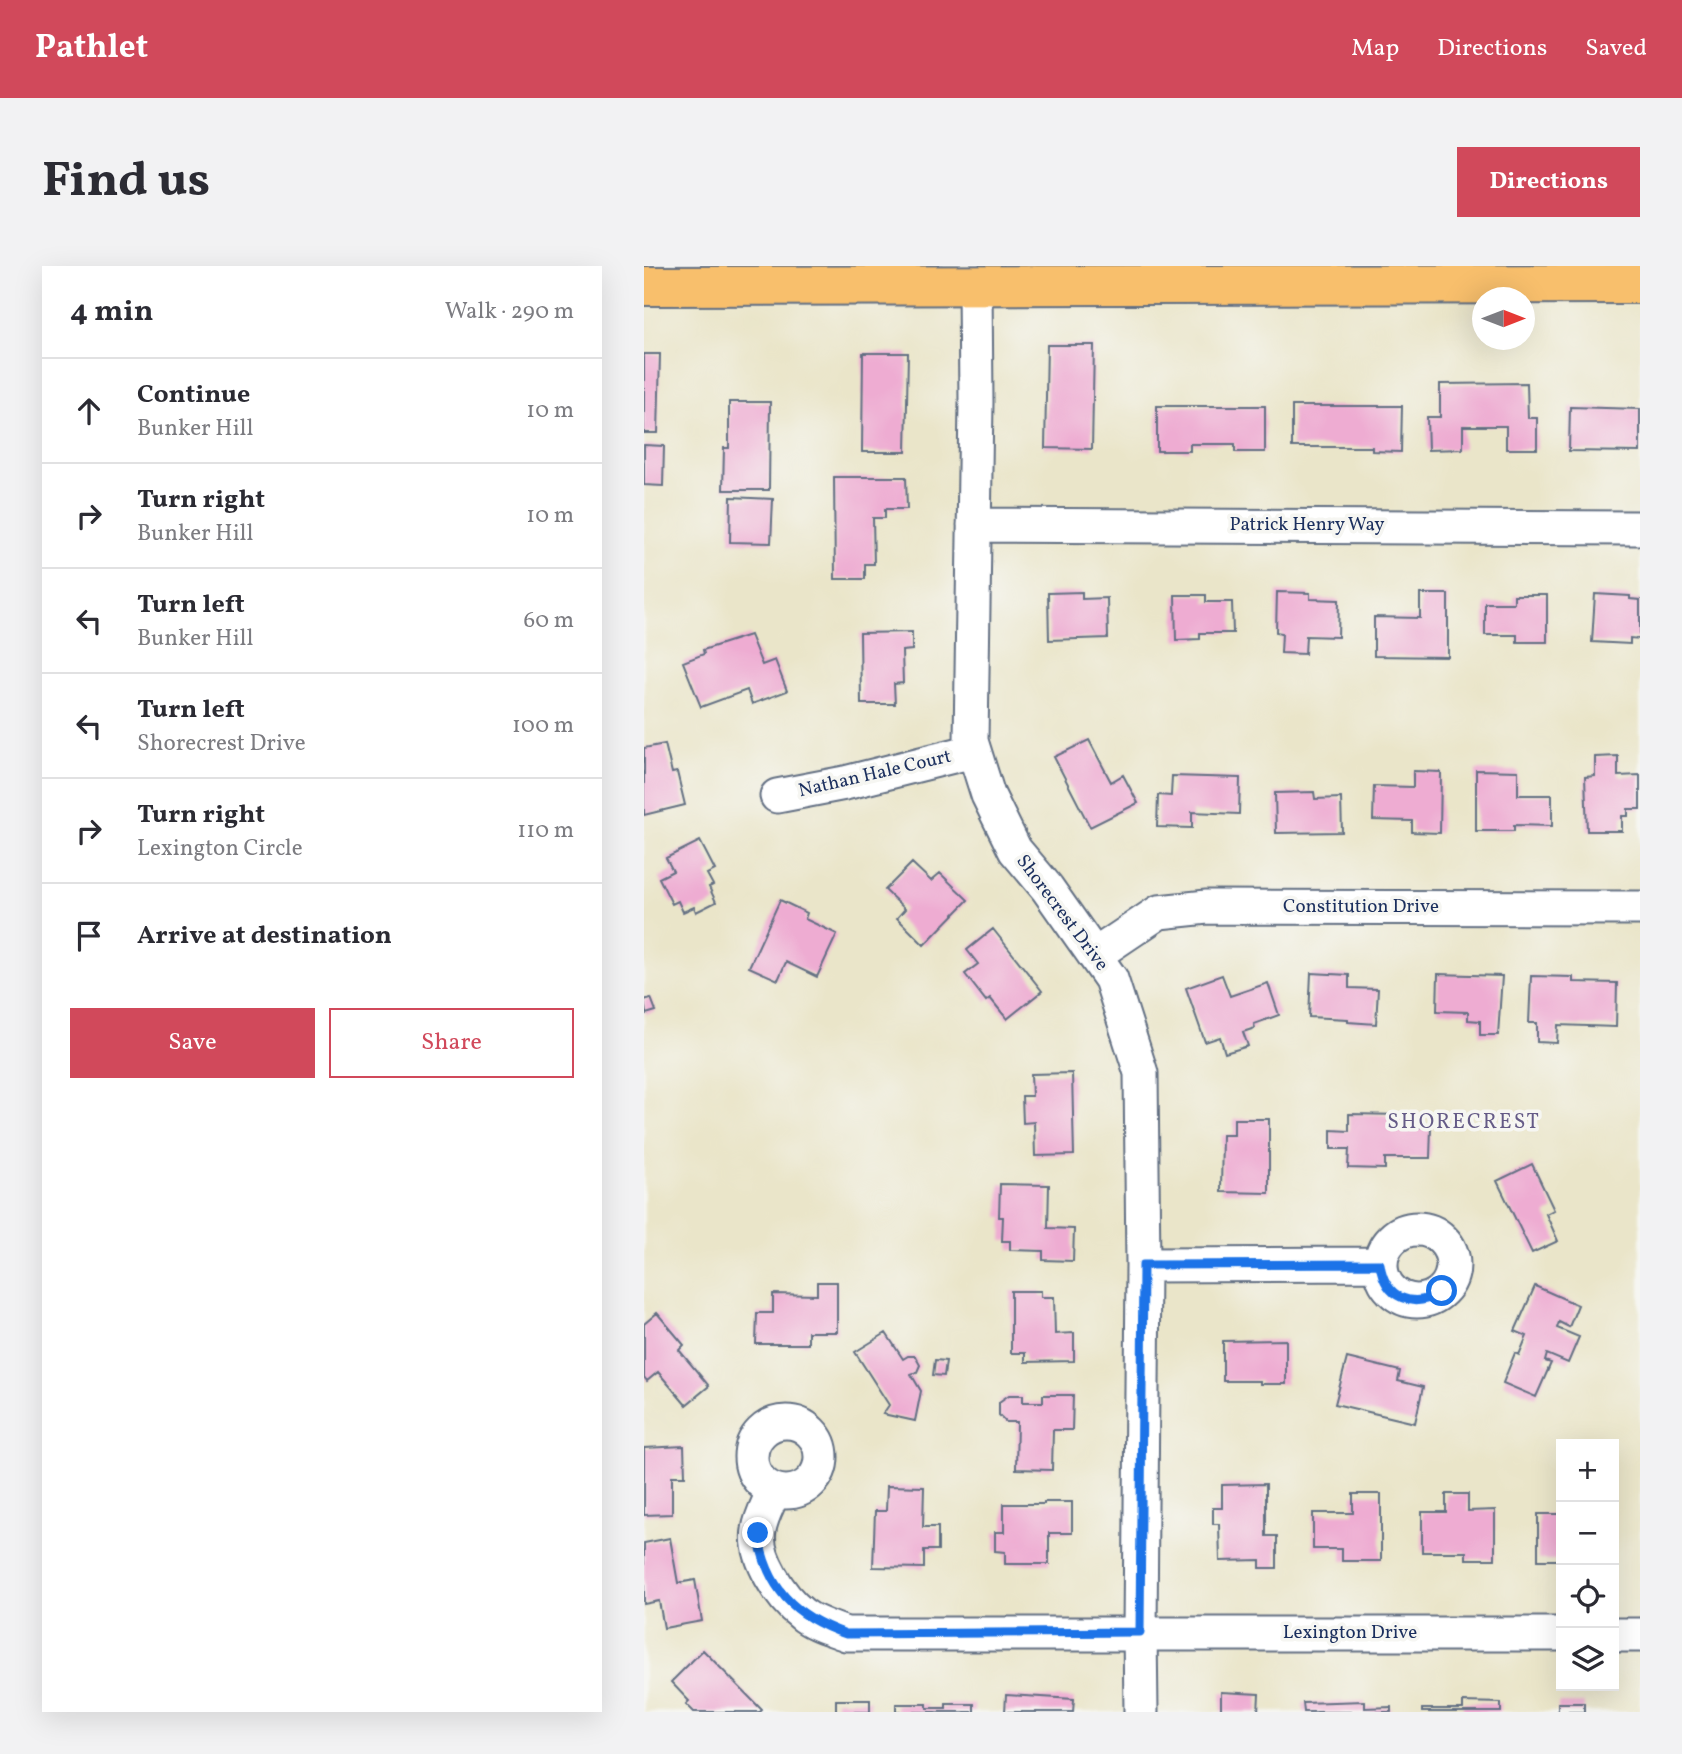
<!DOCTYPE html>
<html lang="en">
<head>
<meta charset="utf-8">
<style>
  :root { --surface:#fff; --page:#f2f2f3; --text:#2b2b33; --muted:#7c7c81; --line:#e1e1e2; --accent:#d1495b }
  body { margin:0; font-family:Vollkorn,serif; background:var(--page); color:var(--text) }
  .controls { position:absolute; right:21px; bottom:21px; display:grid; overflow:hidden; border-radius:0px; box-shadow:0 7px 28px #0002 }
  .controls button { width:63px; height:63px; display:grid; place-items:center; padding:0; border:0; border-bottom:2px solid var(--line); background:var(--surface); color:var(--text); font:35px sans-serif }
  .compass { position:absolute; left:828px; top:21px; width:63px; height:63px; border-radius:50%; background:var(--surface); box-shadow:0 7px 28px #0002; rotate:90deg }
  .stop { position:absolute; width:21px; height:21px; margin:-16px; border:5px solid #1a73e8; border-radius:50%; background:#fff }
  .stop.end { background:#1a73e8; border-color:#fff; box-shadow:0 2px 7px #0008 }
  .list { margin:0; padding:0; list-style:none }
  h2 { display:flex; justify-content:space-between; align-items:center; height:91px; margin:0; padding:0 28px; font-size:30px }
  h2 small { font-size:23px; font-weight:400; color:var(--muted) }
  .list li { display:grid; grid-template-columns:46px 1fr auto; gap:21px; align-items:center; box-sizing:border-box; height:105px; padding:0 28px; border-top:2px solid var(--line) }
  .list b { display:block; font-size:26px; white-space:nowrap }
  .list p { margin:0; font-size:23px; white-space:nowrap; color:var(--muted) }
  .list em { font-size:23px; font-style:normal; color:var(--muted) }
  .actions { display:flex; gap:14px; padding:21px 28px }
  .actions a { flex:1; padding:16px 0; border:2px solid var(--accent); border-radius:0px; text-align:center; font-size:24px; color:var(--accent) }
  .actions .main { background:var(--accent); color:#fff }
  .icon { flex:none; width:38px; height:38px; fill:none; stroke:currentColor; stroke-width:2; stroke-linecap:round; stroke-linejoin:round }
  .map { position:relative; flex:none; width:996px; height:1446px; overflow:hidden; border-radius:0px }
  header { display:flex; align-items:center; gap:42px; box-sizing:border-box; height:98px; padding:0 35px; background:var(--accent); color:#fff }
  header strong { font-size:33px }
  nav { display:flex; gap:38px; margin-inline-start:auto; font-size:24px }
  .intro { display:flex; align-items:center; justify-content:space-between; box-sizing:border-box; height:168px; padding:0 42px }
  h1 { margin:0; font-size:49px }
  .button { padding:18px 32px; border-radius:0px; background:var(--accent); color:#fff; font-size:24px; font-weight:700 }
  main { display:flex; gap:42px; padding:0 42px }
  aside { flex:1; background:var(--surface); border-radius:0px; box-shadow:0 7px 28px #0002 }
  .map>svg:first-child { display:block }
</style>
</head>
<body>
<header>
<strong>Pathlet</strong>
<nav><a>Map</a><a>Directions</a><a>Saved</a></nav>
</header>
<div class="intro"><h1>Find us</h1><a class="button">Directions</a></div>
<main>
<aside>
<h2>4 min<small>Walk · 290 m</small></h2>
<ul class="list">
<li><svg class="icon" aria-label="ahead" viewBox="0 0 24 24"><path d="M12 20V5M6 11l6-6 6 6"/></svg><div><b>Continue</b><p>Bunker Hill</p></div><em>10 m</em></li>
<li><svg class="icon" aria-label="right" viewBox="0 0 24 24"><path d="M7 20v-9h11M14 6l5 5-5 5"/></svg><div><b>Turn right</b><p>Bunker Hill</p></div><em>10 m</em></li>
<li><svg class="icon" aria-label="left" viewBox="0 0 24 24"><path d="M17 20v-9H6M10 6l-5 5 5 5"/></svg><div><b>Turn left</b><p>Bunker Hill</p></div><em>60 m</em></li>
<li><svg class="icon" aria-label="left" viewBox="0 0 24 24"><path d="M17 20v-9H6M10 6l-5 5 5 5"/></svg><div><b>Turn left</b><p>Shorecrest Drive</p></div><em>100 m</em></li>
<li><svg class="icon" aria-label="right" viewBox="0 0 24 24"><path d="M7 20v-9h11M14 6l5 5-5 5"/></svg><div><b>Turn right</b><p>Lexington Circle</p></div><em>110 m</em></li>
<li><svg class="icon" aria-label="arrive" viewBox="0 0 24 24"><path d="M6 21V4h12l-3 4 3 4H6"/></svg><div><b>Arrive at destination</b></div></li>
</ul>
<div class="actions"><a class="main">Save</a><a>Share</a></div>
</aside>
<div class="map">
<svg width="996" height="1446" viewBox="0 0 996 1446">
  <rect width="100%" height="100%" fill="#f6f6f2"/>
  <filter id="ink" filterUnits="userSpaceOnUse"><feTurbulence type="fractalNoise" baseFrequency=".0143" numOctaves="2"/><feDisplacementMap in="SourceGraphic" scale="14" xChannelSelector="R" yChannelSelector="G"/><feConvolveMatrix kernelMatrix="1 2 1 2 8 2 1 2 1" color-interpolation-filters="sRGB"/></filter>
  <filter id="wash" filterUnits="userSpaceOnUse"><feTurbulence type="fractalNoise" baseFrequency=".00686" numOctaves="4" result="noise"/><feDisplacementMap in="SourceGraphic" scale="28" xChannelSelector="R" yChannelSelector="G"/><feGaussianBlur stdDeviation="1.57" result="paint"/><feColorMatrix in="noise" values="0 0 0 0 0 0 0 0 0 0 0 0 0 0 0 0 0 1.4 0 .05"/><feComposite in="paint" operator="in"/></filter>
  <g filter="url(#wash)">
    <rect width="100%" height="100%" fill="#eae5c9"/>
    <g id="blocks">
      <path fill="#eeacd2" d="M403 79H450L448 183 401 182Z
        M219 87H264L262 186H218Z
        M0 88H16L14 167H0Z
        M883 117 884 152H893V183H862V160H819V183L784 184 783 151H796V118Z
        M85 136H126L125 224H79L80 182H85Z
        M513 140H621V186H591V178H546V185H513Z
        M648 140H758L757 186 728 185V181H648Z
        M926 141 996 143V186L925 185Z
        M0 179 20 180 19 220 0 219Z
        M190 211H262L263 243H241V252H229L230 298H221V313H191Z
        M87 231 129 233 127 277 86 276Z
        M438 326V333L463 332 464 372 405 374 404 327Z
        M633 326 666 327V333L695 334 694 371 662 370 661 388 637 387 638 367 632 366Z
        M776 328H804V391L730 390V351L776 352Z
        M951 328 986 330V333L996 334V373L986 372V378L948 376Z
        M531 329H562V336H588L589 367H556V373L532 374Z
        M870 329H903V376H873V369H841V337H870Z
        M268 366V384L258 385 259 417 250 418 251 438H217L216 367Z
        M106 369 118 399 131 394 143 425 108 438 103 424 57 441 39 396 60 388 59 384Z
        M445 474 467 516 479 509 494 537 446 561 410 491Z
        M21 478 28 507 33 506 41 539 0 549V482Z
        M974 490V510L996 509V543H984V550H978V565H943L941 511 951 510V491Z
        M832 504 874 505V529H908V560L870 559V565H832Z
        M769 505 797 506 796 567 768 566V555L729 554 730 520 769 521Z
        M528 510 596 512 595 548 548 546V562L513 561 514 529 527 530Z
        M670 526 671 533 697 532 698 566 632 567 631 527Z
        M56 575 71 604 63 608 69 619 65 621 72 636 52 646 50 641 39 646 34 635 28 638 15 612 29 605 22 592Z
        M268 597 287 615 296 607 324 634 280 679 253 652 261 643 241 624Z
        M136 634 163 647 161 653 193 668 173 711 142 696 134 714 105 701Z
        M349 663 398 725 363 753 346 732 342 735 321 708 334 698 323 684Z
        M667 707 705 709V722L734 723 732 758 704 756V753L665 751Z
        M794 708 858 710 854 769H836V755L824 754V746L793 745Z
        M578 709 586 730 624 717 635 749 610 758 611 762 599 766 604 780 581 787 576 771 561 776 542 722Z
        M887 710 929 711V716L973 717 972 761 914 759 913 777 893 776V757H885Z
        M7 732 12 745 2 748 0 734Z
        M428 807 430 889 391 890 390 856 379 857 378 830H388L387 808Z
        M705 848 759 849V861H787L786 892H741V903L704 902 705 883H687V864L705 865Z
        M590 853H625V927L577 926 578 869H590Z
        M888 898 910 944 902 948 914 975 888 987 853 915Z
        M356 918 405 919 404 962 430 963 429 995 399 994V985L366 984V975H358L359 951H355Z
        M173 1016H193V1066H164V1078H112L113 1047H129V1028L173 1029Z
        M891 1020 934 1039 925 1061 915 1056 913 1062 935 1071 924 1097 903 1088 901 1095 907 1097 892 1131 859 1117 871 1087 875 1089 883 1070 871 1065Z
        M367 1025H397V1031H410L411 1068 430 1067V1095L381 1096V1087H367Z
        M13 1047 40 1079 35 1084 65 1120 42 1139 14 1106 3 1115 0 1111V1058Z
        M242 1067 259 1093 264 1090H271L276 1099 273 1106 267 1108 277 1125 271 1155 239 1148 245 1139 211 1086Z
        M642 1074V1118H616V1115H579V1075Z
        M703 1092 756 1105 754 1115 779 1121 771 1157 691 1138Z
        M291 1094 302 1095 300 1110 289 1109Z
        M365 1129H379V1136H399V1129H429L428 1164H409L408 1204 372 1203 373 1156H362L355 1149V1136Z
        M40 1180 41 1210H28V1248L0 1249V1182Z
        M622 1218V1270H633V1302H616V1294L576 1295 575 1258H569V1242H578V1219Z
        M243 1220 280 1221 279 1261H294V1284H280V1302L229 1301 231 1245H242Z
        M709 1228H737V1295H698V1283H669V1247H709Z
        M802 1228H824V1245L851 1244V1293H822V1286H778V1246H802Z
        M400 1236H428V1267H405V1298H361V1286L351 1285V1266H360V1238H400Z
        M894 1248H917V1294H894Z
        M26 1272 34 1317 51 1314 58 1355 20 1362 15 1335 0 1338V1277Z
        M59 1384 118 1444 116 1446H50L42 1438 45 1435 27 1416Z
        M577 1426 615 1428 614 1446H577Z
        M362 1429 430 1433 429 1446H361Z
        M192 1434H226V1446H192Z
        M721 1435V1442L747 1441V1446H660L659 1437Z
        M819 1436 857 1437V1446H778V1443H819Z
        M914 1437H940V1446H914Z
        M252 1438H283V1442H302V1438H330V1446H252Z"/>
    </g>
  </g>
  <g filter="url(#ink)">
    <use href="#blocks" fill-opacity="0" stroke="#636f83" stroke-width="2"/>
    <g fill="none" stroke-linecap="round" stroke-linejoin="round">
      <defs>
        <path id="minor" d="M331 19 332 136 327 475 344 529 371 584 403 622 467 713 497 807 499 999 496 1366 497 1446
          M330 259 996 262
          M133 530 201 517 329 485
          M451 689 515 646 563 641 996 642
          M737 999a36 36 0 1 1 72 0a36 36 0 1 1-72 0Z
          M499 999 736 998
          M107 1191a35 35 0 1 1 70 0a35 35 0 1 1-70 0Z
          M130 1224C125 1237 117 1250 115 1264 110 1291 137 1332 158 1348 170 1358 187 1362 202 1368H917
          M970 1369H996"/>
        <path id="major" d="M0 20 996 18"/>
      </defs>
      <use href="#minor" stroke="#636f83" stroke-width="37"/>
      <use href="#major" stroke="#636f83" stroke-width="42"/>
      <use href="#minor" stroke="#fff" stroke-width="33"/>
      <use href="#major" stroke="#f8bf6c" stroke-width="38"/>
    </g>
  </g>
  <g fill="none" stroke-linecap="round" stroke-linejoin="round" filter="url(#ink)">
    <path stroke="#1a73e8" stroke-width="9" d="M114 1267C122 1322 150 1350 202 1368L496 1366 499 999 736 998C741 1032 769 1045 798 1025"/>
  </g>
  <g text-anchor="middle" dominant-baseline="central" stroke-width="7" stroke-linejoin="round" paint-order="stroke">
    <g font-size="19" fill="#1b2f5e" stroke="#f6f6f2">
      <text x="663" y="259">Patrick Henry Way</text>
      <text transform="translate(231 508) rotate(-13)">Nathan Hale Court</text>
      <text x="717" y="641">Constitution Drive</text>
      <text transform="translate(418 647) rotate(53)">Shorecrest Drive</text>
      <text x="706" y="1367">Lexington Drive</text>
    </g>
    <g font-size="21" letter-spacing="2" fill="#655b87" stroke="#f6f6f2">
      <text x="820" y="856">SHORECREST</text>
    </g>
  </g>
</svg>
<div class="controls">
<button>+</button>
<button>−</button>
<button><svg class="icon" aria-label="locate" viewBox="0 0 24 24"><circle cx="12" cy="12" r="6"/><path d="M12 2v4M12 18v4M2 12h4M18 12h4"/></svg></button>
<button><svg class="icon" aria-label="layers" viewBox="0 0 24 24"><path d="M12 4l9 5-9 5-9-5zM3 14l9 5 9-5"/></svg></button>
</div>
<svg class="compass" viewBox="-18 -18 36 36"><path d="M0-13l5 13h-10z" fill="#e53935"/><path d="M0 13l5-13h-10z" fill="#7c7c81"/></svg>
<div class="stop" style="left:798px;top:1025px"></div>
<div class="stop end" style="left:114px;top:1267px"></div>
</div>
</main>
</body>
</html>
